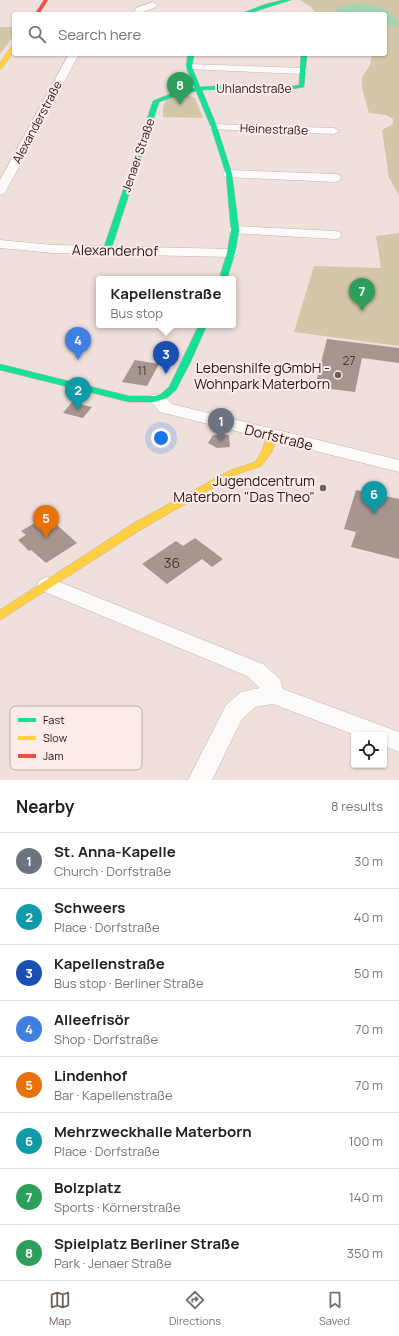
<!DOCTYPE html>
<html lang="en">
<head>
<meta charset="utf-8">
<style>
  :root { --surface:#fff; --page:#f2f2f2; --text:#202124; --muted:#757577; --line:#e0e0e0; --accent:#725c57 }
  body { margin:0; font-family:Manrope,sans-serif; background:var(--page); color:var(--text) }
  .controls { position:absolute; right:12px; bottom:12px; display:grid; overflow:hidden; border-radius:4px; box-shadow:0 1px 3px #0004 }
  .controls button { width:36px; height:36px; display:grid; place-items:center; padding:0; border:0; border-bottom:1px solid var(--line); background:var(--surface); color:var(--text); font:20px sans-serif }
  .you { position:absolute; left:161px; top:438px; width:14px; height:14px; margin:-10px; border:3px solid #fff; border-radius:50%; background:#1a73e8; box-shadow:0 0 0 6px #1a73e833 }
  .badge { display:grid; place-items:center; width:26px; height:26px; border-radius:50%; background:var(--accent); color:#fff; font-size:13px; font-weight:700 }
  .pin { position:absolute; translate:-50% -33px; filter:drop-shadow(0 1px 2px #0008) }
  .pin::after { content:''; position:absolute; top:21px; width:14px; height:12px; background:inherit; clip-path:polygon(0 0,100% 0,50% 100%) }
  .popup { position:absolute; left:96px; top:276px; width:140px; height:52px; box-sizing:border-box; display:grid; place-content:center; border-radius:4px; background:var(--surface); filter:drop-shadow(0 1px 3px #0005); font-size:13px; white-space:nowrap; color:var(--muted) }
  .popup b { font-size:15px; color:var(--text) }
  .popup::after { content:''; position:absolute; left:50%; top:100%; margin-left:-8px; border:8px solid transparent; border-top-color:var(--surface) }
  .list { margin:0; padding:0; list-style:none }
  h2 { display:flex; justify-content:space-between; align-items:center; height:52px; margin:0; padding:0 16px; font-size:17px }
  h2 small { font-size:13px; font-weight:400; color:var(--muted) }
  .list li { display:grid; grid-template-columns:26px 1fr auto; gap:12px; align-items:center; box-sizing:border-box; height:56px; padding:0 16px; border-top:1px solid var(--line) }
  .list b { display:block; font-size:15px; white-space:nowrap }
  .list p { margin:0; font-size:13px; white-space:nowrap; color:var(--muted) }
  .list em { font-size:13px; font-style:normal; color:var(--muted) }
  .icon { flex:none; width:22px; height:22px; fill:none; stroke:currentColor; stroke-width:2; stroke-linecap:round; stroke-linejoin:round }
  .map { position:relative; flex:none; width:399px; height:780px; overflow:hidden }
  .search { position:absolute; background:var(--surface); box-shadow:0 1px 3px #0004; left:12px; right:12px; top:12px; height:44px; display:flex; align-items:center; gap:10px; box-sizing:border-box; padding:0 14px; border-radius:4px; color:var(--muted); font-size:15px }
  .sheet { height:500px; background:var(--surface) }
  nav { display:flex; justify-content:space-around; align-items:center; box-sizing:border-box; height:56px; border-top:1px solid var(--line); background:var(--surface); font-size:11px; color:var(--muted) }
  nav a { display:grid; justify-items:center; gap:2px }
  nav .on { color:var(--accent) }
  .map>svg:first-child { display:block }
</style>
</head>
<body>
<div class="map">
<svg width="399" height="780" viewBox="0 0 399 780">
  <rect width="100%" height="100%" fill="#f0e0dc"/>
  <path fill="#d5c6aa" d="M300 0H399V195L389 178 382 130 393 124V119L386 115 369 113 362 88V78L370 65 372 54H385V14H316L311 7Z
    M0 27H14V35L0 54Z
    M186 95 195 98 203 118 163 117C162 97 169 96 186 95Z
    M399 233V346L294 332 314 266 381 268 376 236Z"/>
  <path fill="#a4d4b0" d="M352 4C374 4 383 5 399 21L397 25 385 27V14H340L335 8Z"/>
  <path fill="#a79590" d="M327 339 399 348V363L362 358 355 392 315 387Z
    M135 360 159 364 147 386 122 382Z
    M72 402 92 407 83 418 63 413Z
    M213 435H229L230 447 217 448 208 443Z
    M356 490 399 499V559L351 547 356 532 344 529Z
    M47 516 77 543 46 563 31 550 29 551 18 540 26 535 21 531Z
    M195 538 223 559 212 567 202 559 167 584 142 564 176 541 183 546Z"/>
  <g fill="none" stroke-linecap="round" stroke-linejoin="round">
    <defs>
      <path id="street" d="M153 2 157 5 156 7 143 12 142 14H134L136 8Z
        M69 54H79L6 191 4 194 0 195V180Z
        M189 64 303 68 308 71 303 74 186 69 184 67 186 65Z
        M214 124 334 128 339 131 334 134 210 129 209 127 210 125Z
        M229 170 335 174 339 175 341 178 339 181 335 182 225 177 223 174 225 171Z
        M235 226 335 231 340 232 341 235 340 238 335 239 230 233 229 230 230 227Z
        M0 240 53 245 231 249 236 250 238 253 236 256 231 257 53 253 0 248Z
        M157 394 163 395 172 404 399 460V472L160 412 149 399 151 395Z
        M47 577 263 664 280 679 283 689 399 732V752L384 746V735H355L273 704 255 707 242 719 212 780H188L226 705 241 692 260 688 247 676 40 590 37 585 40 580Z"/>
      <path id="fast" d="M283 0H291L247 14H240L266 4Z
        M188 54H194L192 67 200 87 230 85 280 88 299 85 301 54H307L304 87 280 91 230 89 202 90 217 127 232 174 239 230 235 253 227 279H219L227 253 231 230 226 174 211 127 196 91 179 95 159 102 111 250 107 252 103 250 153 101 175 92 195 88 186 67Z
        M199 325H207L191 361 176 390 167 398 154 402H129L0 370V364L129 396H154L161 394 169 387Z"/>
      <path id="slow" d="M14 45V51L2 68 0 69V63L12 46Z
        M272 432 277 435 272 452 261 466 237 474 142 529 0 620V610L134 523 231 470 255 462 262 451 267 435Z"/>
      <path id="jam" d="M44 0H48L39 14H35Z"/>
    </defs>
    <use href="#street" stroke="#c6b2ae" stroke-width="1"/>
    <use href="#fast" stroke="#c6b2ae" stroke-width="1"/>
    <use href="#slow" stroke="#c6b2ae" stroke-width="1"/>
    <use href="#jam" stroke="#c6b2ae" stroke-width="1"/>
    <use href="#street" fill="#fdfafa" fill-rule="evenodd"/>
    <use href="#fast" fill="#16e098" fill-rule="evenodd"/>
    <use href="#slow" fill="#ffcf43" fill-rule="evenodd"/>
    <use href="#jam" fill="#f24e42" fill-rule="evenodd"/>
  </g>
  <g fill="#725c57" stroke="#fbece9" stroke-width="1.5">
    <circle cx="338" cy="375" r="4"/>
    <circle cx="323" cy="488" r="4"/>
  </g>
  <g text-anchor="middle" dominant-baseline="central" stroke-width="4" stroke-linejoin="round" paint-order="stroke">
    <g font-size="12" fill="#2e1510" stroke="#fbece9">
      <text x="254" y="88">Uhlandstraße</text>
      <text transform="translate(37 122) rotate(-62)">Alexanderstraße</text>
      <text transform="translate(274 129) rotate(2)">Heinestraße</text>
      <text transform="translate(138 155) rotate(-71)">Jenaer Straße</text>
    </g>
    <g font-size="12" fill="#4c3530">
      <text x="349" y="360">27</text>
      <text x="142" y="370">11</text>
    </g>
    <g font-size="14" fill="#2e1510" stroke="#fbece9">
      <text transform="translate(115 250) rotate(1)">Alexanderhof</text>
      <text transform="translate(279 437) rotate(14)">Dorfstraße</text>
    </g>
    <g font-size="14" fill="#2e1510" stroke="#fbece9" text-anchor="end">
      <text x="330" y="367">Lebenshilfe gGmbH -<tspan x="330" dy="16">Wohnpark Materborn</tspan></text>
      <text x="315" y="480">Jugendcentrum<tspan x="315" dy="16">Materborn "Das Theo"</tspan></text>
    </g>
    <g font-size="14" fill="#4c3530">
      <text x="172" y="562">36</text>
    </g>
  </g>
  <rect x="10" y="706" width="132" height="64" rx="6" fill="#fbece9" stroke="#beaca8" stroke-width="1"/>
  <rect x="18" y="718" width="18" height="4" fill="#16e098"/>
  <rect x="18" y="736" width="18" height="4" fill="#ffcf43"/>
  <rect x="18" y="754" width="18" height="4" fill="#f24e42"/>
  <g font-size="11" fill="#2e1510">
    <text x="43" y="724">Fast</text>
    <text x="43" y="742">Slow</text>
    <text x="43" y="760">Jam</text>
  </g>
</svg>
<div class="controls">
<button><svg class="icon" aria-label="locate" viewBox="0 0 24 24"><circle cx="12" cy="12" r="6"/><path d="M12 2v4M12 18v4M2 12h4M18 12h4"/></svg></button>
</div>
<div class="you"></div>
<div class="pin badge" style="left:221px;top:441px;background:#6b7280">1</div>
<div class="pin badge" style="left:78px;top:410px;background:#0f9aa8">2</div>
<div class="pin badge" style="left:166px;top:374px;background:#1a4fb4">3</div>
<div class="popup"><b>Kapellenstraße</b>Bus stop</div>
<div class="pin badge" style="left:78px;top:360px;background:#3f7fe0">4</div>
<div class="pin badge" style="left:46px;top:538px;background:#e8710a">5</div>
<div class="pin badge" style="left:374px;top:514px;background:#0f9aa8">6</div>
<div class="pin badge" style="left:362px;top:311px;background:#2e9e5b">7</div>
<div class="pin badge" style="left:180px;top:105px;background:#2e9e5b">8</div>
<div class="search"><svg class="icon" aria-label="search" viewBox="0 0 24 24"><circle cx="10" cy="10" r="6"/><path d="M15 15l6 6"/></svg>Search here</div>
</div>
<section class="sheet">
<h2>Nearby<small>8 results</small></h2>
<ul class="list">
<li><span class="badge" style="background:#6b7280">1</span><div><b>St. Anna-Kapelle</b><p>Church · Dorfstraße</p></div><em>30 m</em></li>
<li><span class="badge" style="background:#0f9aa8">2</span><div><b>Schweers</b><p>Place · Dorfstraße</p></div><em>40 m</em></li>
<li><span class="badge" style="background:#1a4fb4">3</span><div><b>Kapellenstraße</b><p>Bus stop · Berliner Straße</p></div><em>50 m</em></li>
<li><span class="badge" style="background:#3f7fe0">4</span><div><b>Alleefrisör</b><p>Shop · Dorfstraße</p></div><em>70 m</em></li>
<li><span class="badge" style="background:#e8710a">5</span><div><b>Lindenhof</b><p>Bar · Kapellenstraße</p></div><em>70 m</em></li>
<li><span class="badge" style="background:#0f9aa8">6</span><div><b>Mehrzweckhalle Materborn</b><p>Place · Dorfstraße</p></div><em>100 m</em></li>
<li><span class="badge" style="background:#2e9e5b">7</span><div><b>Bolzplatz</b><p>Sports · Körnerstraße</p></div><em>140 m</em></li>
<li><span class="badge" style="background:#2e9e5b">8</span><div><b>Spielplatz Berliner Straße</b><p>Park · Jenaer Straße</p></div><em>350 m</em></li>
</ul>
</section>
<nav>
<a class="on"><svg class="icon" aria-label="map" viewBox="0 0 24 24"><path d="M3 6l6-2 6 2 6-2v14l-6 2-6-2-6 2zM9 4v14M15 6v14"/></svg>Map</a>
<a><svg class="icon" aria-label="directions" viewBox="0 0 24 24"><path d="M12 3l9 9-9 9-9-9zM9 14v-3h6M13 9l2 2-2 2"/></svg>Directions</a>
<a><svg class="icon" aria-label="saved" viewBox="0 0 24 24"><path d="M7 4h10v16l-5-4-5 4z"/></svg>Saved</a>
</nav>
</body>
</html>
